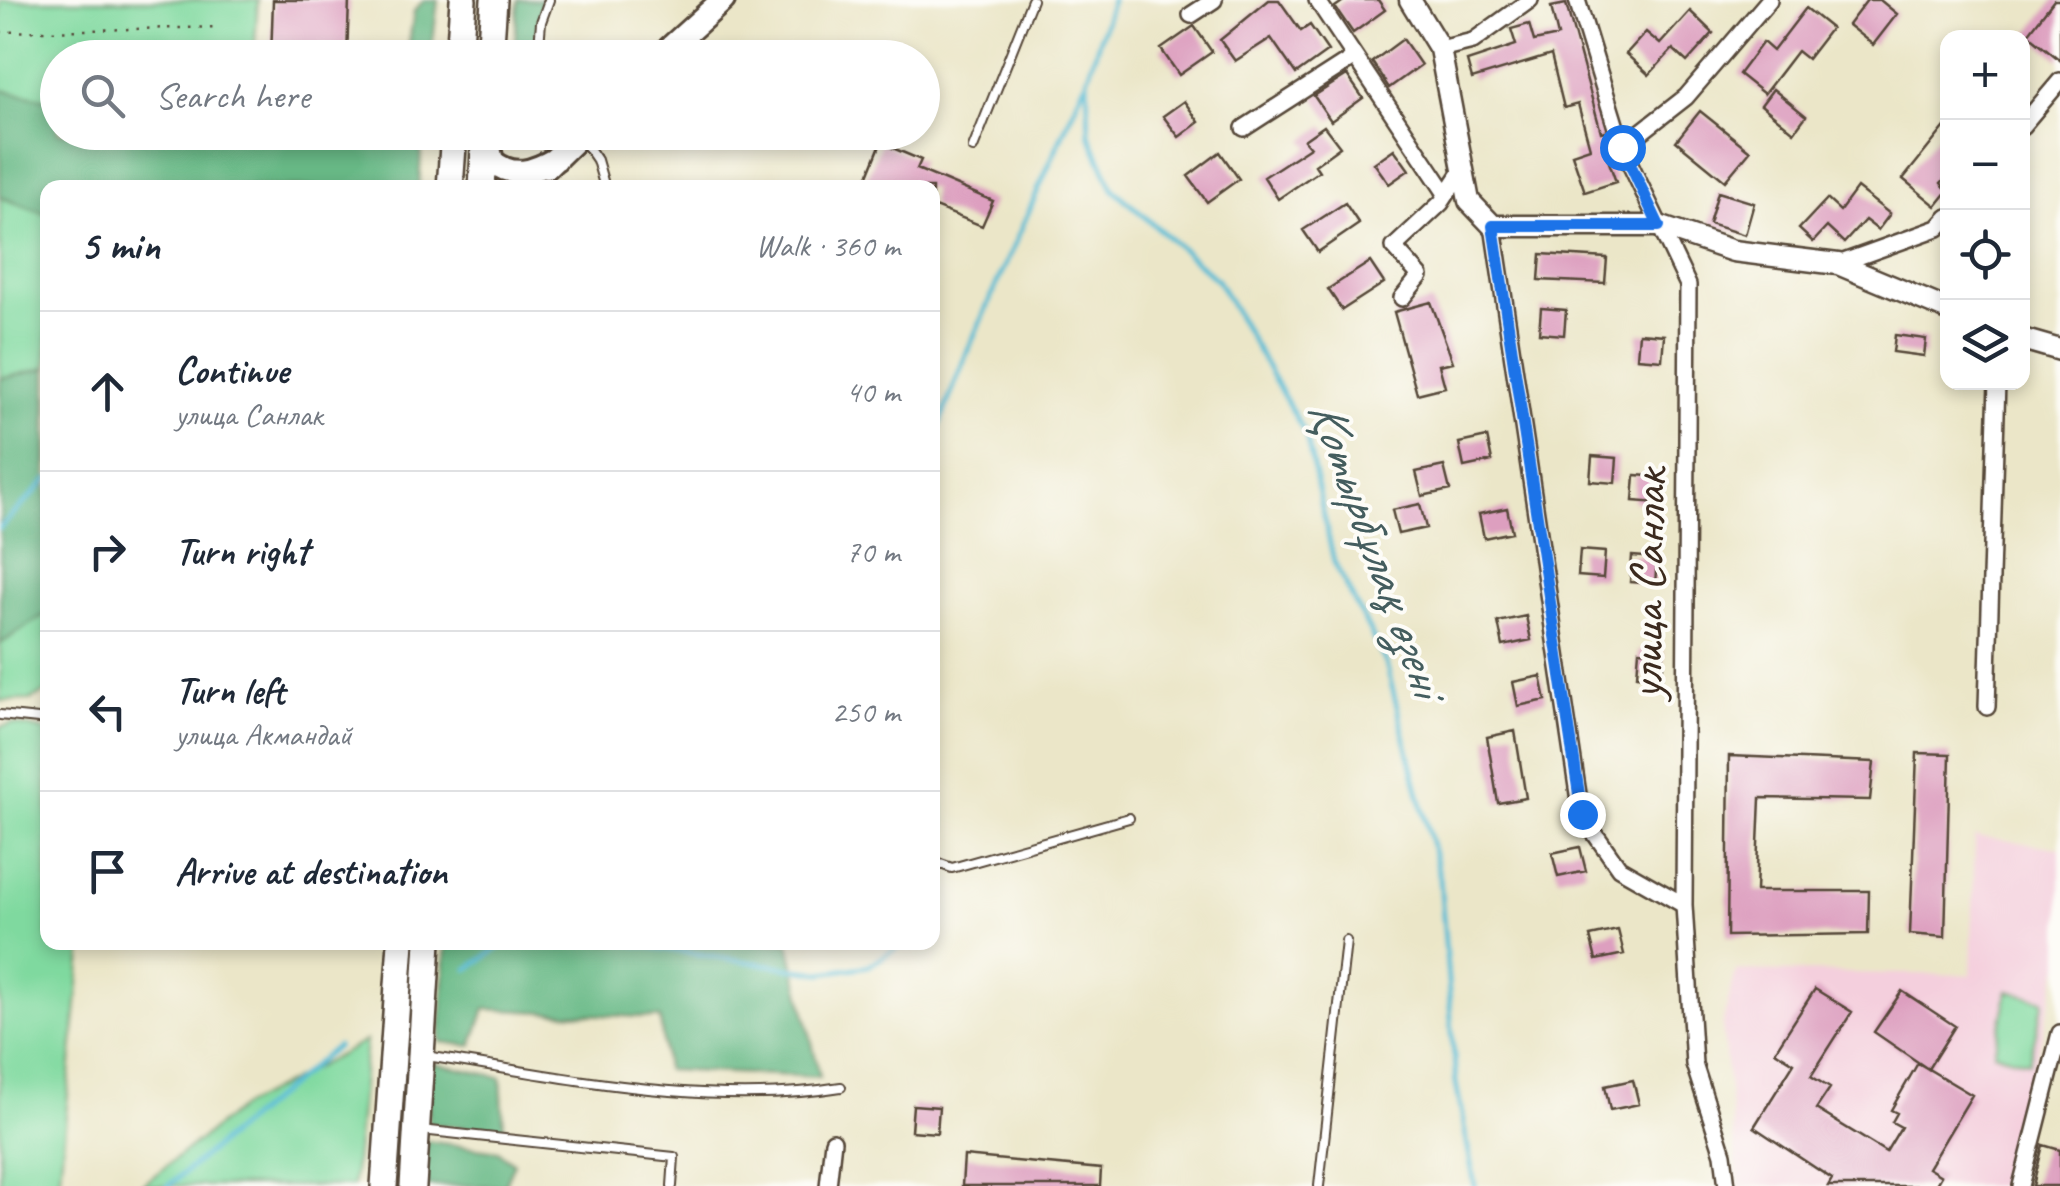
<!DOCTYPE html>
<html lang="en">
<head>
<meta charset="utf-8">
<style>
  :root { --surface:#fff; --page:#f6f6f7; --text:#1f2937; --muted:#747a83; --line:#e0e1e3 }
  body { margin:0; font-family:Caveat,sans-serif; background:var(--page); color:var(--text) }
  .controls { position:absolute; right:30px; top:30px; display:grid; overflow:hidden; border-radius:20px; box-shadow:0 5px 15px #0003 }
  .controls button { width:90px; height:90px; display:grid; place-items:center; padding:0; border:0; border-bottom:2px solid var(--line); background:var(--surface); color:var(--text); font:50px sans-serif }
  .stop { position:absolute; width:30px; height:30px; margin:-22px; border:8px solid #1a73e8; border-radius:50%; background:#fff }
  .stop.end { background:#1a73e8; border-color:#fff; box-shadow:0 2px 10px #0008 }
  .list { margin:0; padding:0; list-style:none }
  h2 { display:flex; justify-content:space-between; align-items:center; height:130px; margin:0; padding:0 40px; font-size:42px }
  h2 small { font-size:32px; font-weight:400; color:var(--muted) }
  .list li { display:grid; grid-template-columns:65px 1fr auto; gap:30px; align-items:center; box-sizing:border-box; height:160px; padding:0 40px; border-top:2px solid var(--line) }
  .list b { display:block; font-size:38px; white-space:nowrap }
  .list p { margin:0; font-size:32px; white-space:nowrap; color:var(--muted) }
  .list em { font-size:32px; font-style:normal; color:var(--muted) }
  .icon { flex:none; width:55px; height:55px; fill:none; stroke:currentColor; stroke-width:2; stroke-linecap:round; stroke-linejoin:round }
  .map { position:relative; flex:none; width:2060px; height:1186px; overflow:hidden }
  .search { position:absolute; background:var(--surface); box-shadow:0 5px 15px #0003; left:40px; top:40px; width:900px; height:110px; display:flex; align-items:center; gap:25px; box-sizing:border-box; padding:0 35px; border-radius:55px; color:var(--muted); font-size:38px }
  .panel { position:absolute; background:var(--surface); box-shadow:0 5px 15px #0003; left:40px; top:180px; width:900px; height:770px; border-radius:20px }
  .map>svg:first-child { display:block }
</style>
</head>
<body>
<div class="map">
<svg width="2060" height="1186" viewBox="0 0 2060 1186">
  <rect width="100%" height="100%" fill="#fdfcf7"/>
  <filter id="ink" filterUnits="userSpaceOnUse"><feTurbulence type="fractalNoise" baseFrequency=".01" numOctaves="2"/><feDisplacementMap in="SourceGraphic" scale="20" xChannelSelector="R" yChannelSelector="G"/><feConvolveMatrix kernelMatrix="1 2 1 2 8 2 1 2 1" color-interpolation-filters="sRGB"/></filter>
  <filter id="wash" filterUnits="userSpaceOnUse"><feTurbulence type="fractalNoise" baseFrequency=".0048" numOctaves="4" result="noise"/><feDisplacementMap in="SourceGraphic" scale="40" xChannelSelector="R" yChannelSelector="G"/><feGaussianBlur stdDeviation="2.25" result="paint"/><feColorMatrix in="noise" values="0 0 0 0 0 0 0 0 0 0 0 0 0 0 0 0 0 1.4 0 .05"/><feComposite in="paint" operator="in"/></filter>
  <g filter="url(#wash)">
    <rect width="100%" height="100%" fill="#ebe6c8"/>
    <path fill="#f4cfdd" d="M1975 836 2060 848V965L2003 1186H1739L1722 1025 1736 971 1971 975Z"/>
    <path fill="#7fd99f" stroke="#5d825e" stroke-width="2.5" d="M0 0H258L254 57 58 58 57 101 0 90Z
      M0 197 48 214 47 368 0 379Z
      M47 613V692L30 700 0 701V644Z
      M13 724 47 731 48 942 83 943 59 1186H0V727Z
      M2008 991 2044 1000 2029 1062 1994 1053Z
      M366 1041 353 1186H141L241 1107Z"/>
    <path fill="#67b986" stroke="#517252" stroke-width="2.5" d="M424 0H438L431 57H407L414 11Z
      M518 0H542L533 57 514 58Z
      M0 90 57 101 58 132 422 133 419 187 48 188 47 214 0 197Z
      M47 368V613L0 644V379Z
      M446 943H789L820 1077 666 1070 660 1018 485 1009 472 1046 440 1042Z
      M432 1063 501 1077 504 1131 428 1124Z
      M427 1141 498 1151 514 1163 504 1186H424Z"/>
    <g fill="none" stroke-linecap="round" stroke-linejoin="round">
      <path stroke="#56bcd4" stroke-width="5" d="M1112 0 1087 79 1089 134 1113 189 1217 280 1306 435 1334 562 1386 663 1440 878 1456 1083 1475 1186
        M362 188V187
        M932 444 967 352 1085 83
        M0 528 48 479
        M932 741 944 836
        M932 904 936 896
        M621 942 822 973 868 966 907 942
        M468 969 507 942
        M168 1186 337 1046"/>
    </g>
    <g id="blocks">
      <path fill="#dd9fbf" d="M273 0H349L347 58H271Z
        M1269 0H1279L1301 31 1310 25 1328 51 1296 74 1271 38 1235 61 1220 40Z
        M1345 0H1378L1385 10 1353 33 1335 7Z
        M1867 0H1880L1897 14 1873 45 1848 25Z
        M2054 0H2060V60L2028 34Z
        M1566 4 1601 132 1605 131 1610 146 1604 148 1616 182 1585 192 1572 154 1590 148 1578 104 1564 108 1551 55 1472 79 1467 61 1516 45 1511 29 1529 24 1534 41 1558 36 1551 7Z
        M1806 8 1831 28 1807 59 1797 51 1764 94 1739 74 1763 42 1773 51Z
        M1690 11 1713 33 1687 62 1673 49 1649 75 1626 54 1646 32 1660 44Z
        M1194 26 1212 52 1179 75 1161 49Z
        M1403 39 1421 65 1389 88 1372 62Z
        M1347 75 1363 98 1331 121 1314 96Z
        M1773 89 1806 116 1794 132 1761 105Z
        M1184 101 1199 122 1179 137 1163 116Z
        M1700 111 1750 151 1725 181 1676 141Z
        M1948 123V175L1941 183 1948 191 1936 206 1903 179Z
        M1324 126 1340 147 1315 165 1319 171 1278 199 1264 177 1310 147 1304 140Z
        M881 143 921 160 917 169 993 201 982 226 932 206V188H863Z
        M1394 149 1409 170 1389 184 1374 163Z
        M1220 152 1239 179 1207 202 1188 176Z
        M1857 188 1890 214 1878 230 1865 220 1844 243 1827 227 1813 242 1799 229 1827 199 1840 211Z
        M1718 192 1754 203 1745 235 1709 224Z
        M1345 203 1359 224 1318 252 1303 230Z
        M1541 254 1607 258 1605 283 1539 280Z
        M1370 262 1384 283 1342 310 1328 289Z
        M1431 302 1453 362 1439 365 1445 387 1417 394 1394 312Z
        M1541 308 1566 310 1564 335 1539 333Z
        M1639 333 1664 335 1662 360 1637 358Z
        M1895 335 1926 339 1924 356 1893 352Z
        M1487 437 1492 461 1464 467 1459 443Z
        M1592 456 1617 458 1615 483 1590 481Z
        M1444 466 1450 490 1422 496 1416 472Z
        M1635 475 1661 477 1659 503 1633 501Z
        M1420 504 1426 528 1398 534 1392 510Z
        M1507 508 1512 532 1484 538 1479 514Z
        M1580 550 1605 552 1603 578 1578 576Z
        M1632 556 1657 558 1655 584 1630 582Z
        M1526 616 1531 640 1503 646 1498 622Z
        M1639 650 1664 652 1662 677 1637 675Z
        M1541 676 1546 700 1518 706 1513 682Z
        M1515 731 1526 798 1498 803 1487 737Z
        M1917 753 1950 754 1945 937 1910 934Z
        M1729 756 1874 762 1870 800 1760 798 1756 891H1869L1868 934 1727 936Z
        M1580 847 1586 871 1558 877 1552 853Z
        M1618 930 1624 954 1596 960 1590 936Z
        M1815 989 1852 1012 1811 1076 1830 1088 1816 1109 1886 1152 1901 1127 1892 1122 1897 1113 1891 1110 1918 1063 1972 1095 1928 1168 1941 1176 1935 1186H1828L1832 1179 1754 1127 1794 1063 1775 1051Z
        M1902 991 1955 1026 1928 1069 1874 1032Z
        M1633 1080 1639 1104 1610 1110 1605 1086Z
        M913 1105 939 1107 937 1133 911 1131Z
        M2043 1145 2060 1150V1186H2033Z
        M964 1156 1101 1169 1100 1186H962Z"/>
    </g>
  </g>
  <g filter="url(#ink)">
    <use href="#blocks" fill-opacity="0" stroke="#554638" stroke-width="2.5"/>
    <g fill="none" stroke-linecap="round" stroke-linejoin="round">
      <defs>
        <path id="service" d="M538 58 541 22 549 0
          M582 138 597 160 605 188
          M973 148 1032 0
          M0 715 48 720
          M932 861 952 868 1129 818
          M426 1056C558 1076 707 1109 841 1087
          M421 1130 674 1157 672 1186
          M1319 1186 1346 941"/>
        <path id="minor" d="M1317 0 1445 192
          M1577 0 1622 147 1688 285 1684 905 1694 1064 1723 1154 1727 1186
          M1191 15 1214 0
          M1440 49 1473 41 1530 0
          M2022 126 2060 81
          M1244 128 1353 58
          M1622 147 1686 97 1769 0
          M1493 226 1581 814 1619 868 1684 905
          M1838 264 1938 228 1948 217
          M1402 298 1420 276 1394 247 1441 203 1464 168
          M1987 707 1997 382
          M828 1186 833 1141
          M2021 1186 2060 1033"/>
        <path id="tertiary" d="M1410 0 1440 49 1469 201 1493 226H1659L1733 251 1838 264 1948 310
          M2022 339 2060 350"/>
        <path id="secondary" d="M659 58 723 0
          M486 135 492 161C513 179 533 172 556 159
          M547 167 583 132"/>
        <path id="primary" d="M459 58 463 0
          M490 58 494 0
          M450 188 454 132
          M482 188 485 132
          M384 1186 401 942
          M413 1186 428 942"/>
      </defs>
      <use href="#service" stroke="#554638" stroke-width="12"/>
      <use href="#minor" stroke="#554638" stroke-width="20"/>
      <use href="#tertiary" stroke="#554638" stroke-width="25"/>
      <use href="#secondary" stroke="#554638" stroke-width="28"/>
      <use href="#primary" stroke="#554638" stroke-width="30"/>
      <path stroke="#554638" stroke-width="2.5" stroke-dasharray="2.5 8" stroke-linecap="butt" d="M0 32 220 27"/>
      <use href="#service" stroke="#fff" stroke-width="8"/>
      <use href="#minor" stroke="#fff" stroke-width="15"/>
      <use href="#tertiary" stroke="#fff" stroke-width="20"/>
      <use href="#secondary" stroke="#fff" stroke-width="22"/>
      <use href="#primary" stroke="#fff" stroke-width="25"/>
    </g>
  </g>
  <g fill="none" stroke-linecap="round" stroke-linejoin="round" filter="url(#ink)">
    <path stroke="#1a73e8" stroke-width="12" d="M1582 814 1493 226H1659L1622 147"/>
  </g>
  <g text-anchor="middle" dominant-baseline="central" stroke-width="8" stroke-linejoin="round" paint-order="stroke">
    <g font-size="50" fill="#3b2a1e" stroke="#fdfcf7">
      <text transform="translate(1647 584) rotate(-89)">улица Санлак</text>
    </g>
    <g font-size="52" font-style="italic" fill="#445d5e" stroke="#fdfcf7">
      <text transform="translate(1377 547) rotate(70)">Қотырбұлақ өзені</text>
    </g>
  </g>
</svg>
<div class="controls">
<button>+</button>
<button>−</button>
<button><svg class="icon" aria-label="locate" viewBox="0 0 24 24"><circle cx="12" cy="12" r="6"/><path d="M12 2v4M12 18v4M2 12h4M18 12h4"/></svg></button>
<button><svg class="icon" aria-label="layers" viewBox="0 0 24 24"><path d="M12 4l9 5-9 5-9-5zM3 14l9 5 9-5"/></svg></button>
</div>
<div class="stop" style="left:1622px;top:147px"></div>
<div class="stop end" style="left:1582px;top:814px"></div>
<div class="search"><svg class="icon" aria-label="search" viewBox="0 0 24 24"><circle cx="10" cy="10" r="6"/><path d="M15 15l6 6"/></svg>Search here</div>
<section class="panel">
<h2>5 min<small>Walk · 360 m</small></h2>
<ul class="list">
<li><svg class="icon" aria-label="ahead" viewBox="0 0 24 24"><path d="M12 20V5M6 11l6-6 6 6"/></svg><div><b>Continue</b><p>улица Санлак</p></div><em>40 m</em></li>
<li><svg class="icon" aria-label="right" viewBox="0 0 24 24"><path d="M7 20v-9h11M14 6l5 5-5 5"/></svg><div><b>Turn right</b></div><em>70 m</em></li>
<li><svg class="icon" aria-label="left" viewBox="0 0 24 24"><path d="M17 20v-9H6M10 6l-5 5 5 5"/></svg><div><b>Turn left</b><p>улица Акмандай</p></div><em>250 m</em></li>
<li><svg class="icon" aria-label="arrive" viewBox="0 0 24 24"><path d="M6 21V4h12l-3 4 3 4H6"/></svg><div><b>Arrive at destination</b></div></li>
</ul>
</section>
</div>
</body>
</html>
